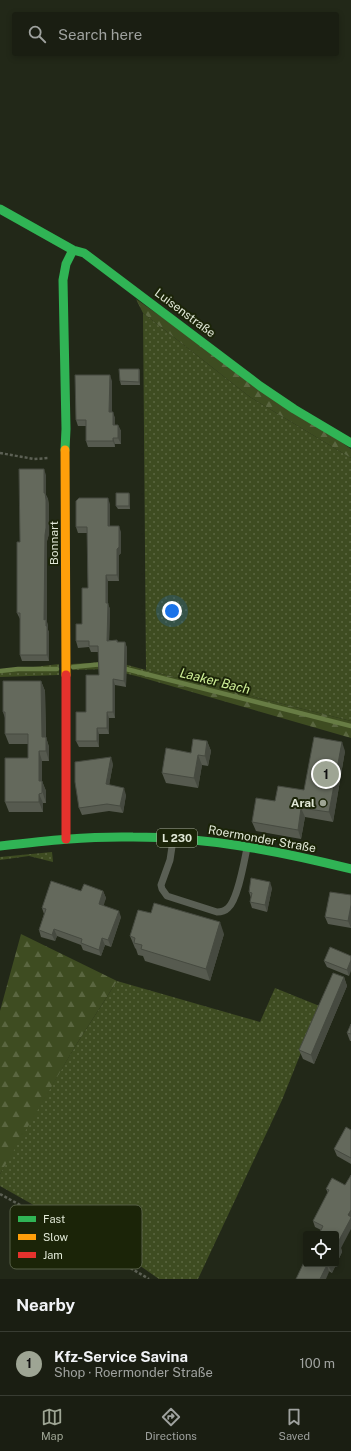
<!DOCTYPE html>
<html lang="en">
<head>
<meta charset="utf-8">
<style>
  :root { --surface:#1a1e12; --page:#272b20; --text:#f1f3f6; --muted:#9fa29f; --line:#383c32; --accent:#9ea594 }
  body { margin:0; font-family:"Public Sans",sans-serif; background:var(--page); color:var(--text) }
  .controls { position:absolute; right:12px; bottom:12px; display:grid; overflow:hidden; border-radius:4px; box-shadow:0 2px 6px #0003 }
  .controls button { width:36px; height:36px; display:grid; place-items:center; padding:0; border:0; border-bottom:1px solid var(--line); background:var(--surface); color:var(--text); font:20px sans-serif }
  .you { position:absolute; left:172px; top:611px; width:14px; height:14px; margin:-10px; border:3px solid #fff; border-radius:50%; background:#1a73e8; box-shadow:0 0 0 6px #1a73e833 }
  .badge { display:grid; place-items:center; width:26px; height:26px; border-radius:50%; background:var(--accent); color:#111; font-size:13px; font-weight:700 }
  .pin { position:absolute; translate:-50% -50%; border:2px solid #fff; box-shadow:0 1px 4px #0006 }
  .list { margin:0; padding:0; list-style:none }
  h2 { display:flex; justify-content:space-between; align-items:center; height:52px; margin:0; padding:0 16px; font-size:17px }
  h2 small { font-size:13px; font-weight:400; color:var(--muted) }
  .list li { display:grid; grid-template-columns:26px 1fr auto; gap:12px; align-items:center; box-sizing:border-box; height:64px; padding:0 16px; border-top:1px solid var(--line) }
  .list b { display:block; font-size:15px; white-space:nowrap }
  .list p { margin:0; font-size:13px; white-space:nowrap; color:var(--muted) }
  .list em { font-size:13px; font-style:normal; color:var(--muted) }
  .icon { flex:none; width:22px; height:22px; fill:none; stroke:currentColor; stroke-width:2; stroke-linecap:round; stroke-linejoin:round }
  .map { position:relative; flex:none; width:351px; height:1279px; overflow:hidden }
  .search { position:absolute; background:var(--surface); box-shadow:0 2px 6px #0003; left:12px; right:12px; top:12px; height:44px; display:flex; align-items:center; gap:10px; box-sizing:border-box; padding:0 14px; border-radius:4px; color:var(--muted); font-size:15px }
  .sheet { height:116px; background:var(--surface) }
  nav { display:flex; justify-content:space-around; align-items:center; box-sizing:border-box; height:56px; border-top:1px solid var(--line); background:var(--surface); font-size:11px; color:var(--muted) }
  nav a { display:grid; justify-items:center; gap:2px }
  nav .on { color:var(--accent) }
  .map>svg:first-child { display:block }
</style>
</head>
<body>
<div class="map">
<svg width="351" height="1279" viewBox="0 0 351 1279">
  <defs>
    <pattern id="grass-dots" width="8" height="8" patternUnits="userSpaceOnUse"><rect width="8" height="8" fill="#3e4c21"/><path d="M2 2h.1M6 6h.1" fill="none" stroke="#5a6640" stroke-width="1.8" stroke-linecap="round"/></pattern>
    <pattern id="forest-firs" width="22" height="20" patternUnits="userSpaceOnUse"><rect width="22" height="20" fill="#3e4c21"/><path d="M5 1l3.5 6h-7zM16 11l3.5 6h-7z" fill="#5a6640"/></pattern>
  </defs>
  <rect width="100%" height="100%" fill="#222818"/>
  <path fill="url(#grass-dots)" d="M143 313 250 397 351 458V721L146 670 140 677 108 669 72 670 71 664 105 662 120 663 146 670Z
    M59 664V675L0 677V671Z
    M52 852 53 862 29 856 0 860V857Z
    M117 981 260 1022 275 988 322 1007 300 1055 282 1100 198 1279H159L136 1263 0 1186V1174L13 1150 76 1045Z"/>
  <path fill="url(#forest-firs)" d="M136 299 351 449V458L250 397 143 313Z
    M146 670 351 721V738L140 677Z
    M21 934 117 981 76 1045 0 1174V1011Z"/>
  <g fill="none" stroke-linecap="round" stroke-linejoin="round">
    <path stroke="#677c44" stroke-width="4.5" d="M73 667 103 664
      M122 668 351 726
      M0 671 18 669H57"/>
    <path stroke="#5c6054" stroke-width="2.5" stroke-dasharray="3 2" stroke-linecap="butt" d="M0 453 34 459 49 458
      M0 1194 71 1233 149 1279"/>
    <path stroke="#5a5f54" stroke-width="7" d="M173 840 170 860 161 885 162 889 167 896 217 912C221 912 225 911 228 908 238 899 244 862 247 848"/>
    <path stroke="#30b455" stroke-width="9" d="M0 209 73 250 84 253 260 386 294 409 351 443
      M65 450 66 429 63 280 66 264 73 250
      M0 846C44 841 88 836 133 837 207 837 279 851 351 869"/>
    <path stroke="#ff9f0a" stroke-width="9" d="M65 450 66 675"/>
    <path stroke="#e5322d" stroke-width="9" d="M66 675V839"/>
  </g>
  <path fill="#565a4f" d="M139 369 140 372V385H121L120 381Z
    M112 381V412L115 418V425H118L121 431V444H115V447H88L86 441V426H78L76 420Z
    M46 475V495L48 499 49 506V534L47 541V622L48 626V630L49 632V661H22L20 655V619L17 613 20 542Z
    M129 493 130 496V509H118L116 506Z
    M110 504V526L121 532V553L119 555V581H108V604L110 609 109 640H117L118 642H125L127 648 126 687 115 685V718H109V734H99V747H79L76 741 99 675 98 652H91L89 647 78 648 76 641 82 624 88 588 87 533H78L76 527Z
    M41 681 45 691 46 737 49 747V761H42V781L46 791V803H43V812H9L5 802 28 758V744H9L5 734V718L3 712Z
    M207 741 211 751 208 766 202 765 198 788 166 783 162 773Z
    M345 751 333 822 305 817 301 839 256 831 252 822 275 801 304 790Z
    M113 764 109 785 126 795 123 813 109 811 82 815 79 808Z
    M272 888 267 912 252 908 250 902 251 898 249 892Z
    M81 891H103L106 898 103 905 121 917 111 947 105 945 101 956 83 950 81 945 57 936 55 941 41 937 39 930 44 914 42 908Z
    M351 895V928L328 924 325 917Z
    M224 934 210 981 145 961 143 956 138 955 136 949 135 948 130 936Z
    M351 956 349 976 327 967 324 961Z
    M344 977 347 986 314 1064 303 1059 299 1050Z
    M351 1024V1041H350L347 1033Z
    M351 1130V1164L337 1156 334 1149Z
    M345 1185 341 1248 342 1252 332 1273 306 1258 336 1264V1234L321 1230 315 1227 313 1221 328 1193 326 1189Z"/>
  <path fill="#464a40" d="M139 369 140 372V385L139 382Z
    M110 375 112 381V418L109 412Z
    M113 412 115 418V431L113 425Z
    M118 425 121 431V444L118 438Z
    M113 438 115 444V447L113 441Z
    M44 469 46 475V495L48 499 49 506V534L47 541V622L48 626V630L49 632V661L47 655 44 620Z
    M129 493 130 496V509L129 506Z
    M108 498 110 504V532L108 526Z
    M119 526 121 532V553L119 555V581L117 575V549Z
    M106 575 108 581V604L110 609 109 647 107 641Z
    M125 642 127 648 126 687 124 681Z
    M113 679 115 685V718L113 712Z
    M41 681 45 691 46 747 42 737Z
    M107 712 109 718V734L107 728Z
    M97 728 99 734V747L97 741Z
    M46 737 49 747V761L46 751Z
    M207 741 211 751 208 766 205 756Z
    M342 742 345 751 333 822 329 812Z
    M39 751 42 761V781L46 791V803L39 781Z
    M198 755 202 765 198 788 194 778Z
    M111 757 113 764 108 791 106 784Z
    M124 788 126 795 123 813 120 806Z
    M39 794 43 803V812L39 802Z
    M301 808 305 817 301 839 298 830Z
    M270 882 272 888 267 912 265 905Z
    M103 891 106 898 102 911 99 904Z
    M351 905V928L348 921Z
    M119 911 121 917 111 947 108 940Z
    M220 922 224 934 210 981 206 969Z
    M54 929 57 936 55 941 52 935Z
    M102 938 105 945 101 956 99 950Z
    M351 960V971L349 976 347 970Z
    M344 977 347 986 314 1064 311 1055Z
    M351 1210V1229L341 1248 342 1252 332 1273 329 1267 331 1264H336V1253L337 1244 348 1215Z
    M327 1265 329 1272 326 1279H320Z"/>
  <path fill="#64695c" stroke="#464a40" d="M119 369H139V382L120 381Z
    M75 375H110L109 412H113V425H118V438H113V441H86V420H76Z
    M19 469H44V493H45L46 500V528L45 535 44 620 46 619V626H47V655H20V613H17V542H20Z
    M116 493H129V506H116Z
    M79 498H108V526H119V547L117 549V575H106V603H108L107 641 117 640V642H125L124 681 113 679V712H107V728H97V741H76V712H86V675H99L98 646H89V641H76V624H82V588H88L87 527H76V501Z
    M3 681H41L42 737H46V751H39V781H42V793L39 794V802H5V758H28V734H5V712H3Z
    M314 737 342 742 329 812 301 808 298 830 252 822 256 798 275 801 278 786 304 790Z
    M193 739 207 741 205 756 198 755 194 778 162 773 166 748 191 753Z
    M111 757 106 784 124 788 120 806 107 804 79 808 75 782V762Z
    M251 878 270 882 265 905 250 902 252 893 249 892Z
    M51 881 81 891 84 884 103 891 99 904 119 911 108 940 102 938 99 950 81 943 82 939 54 929 52 935 39 930 46 909 42 908Z
    M330 892 351 895V905L348 921 325 917Z
    M154 903 220 922 206 969 141 949 142 945 134 943 135 938 130 936 138 910 151 913Z
    M330 947 351 956V960L347 970 324 961Z
    M333 973 344 977 311 1055 299 1050Z
    M351 1024V1034L347 1033Z
    M346 1127 351 1130V1158L334 1149Z
    M351 1175V1210L348 1215 351 1217V1218L337 1244 340 1245 336 1253V1234H319L323 1226 313 1221 329 1190 326 1189 332 1178 345 1185Z
    M306 1258V1264H331L329 1267 327 1265 320 1279H296Z"/>
  <circle fill="#9ea594" stroke="#1b2408" stroke-width="1.5" cx="323" cy="803" r="4"/>
  <g text-anchor="middle" dominant-baseline="central" stroke-width="4" stroke-linejoin="round" paint-order="stroke">
    <rect fill="#1b2408" stroke="#a6ad99" stroke-width="1" x="157" y="829" width="40" height="18" rx="3"/>
    <g font-size="11" font-weight="bold" fill="#e1e8d7">
      <text x="177" y="838">L 230</text>
    </g>
    <g font-size="12" fill="#e1e8d7" stroke="#1b2408">
      <text transform="translate(185 313) rotate(37)">Luisenstraße</text>
      <text transform="translate(54 543) rotate(-90)">Bonnart</text>
      <text transform="translate(262 839) rotate(10)">Roermonder Straße</text>
    </g>
    <g font-size="12" font-weight="bold" fill="#e1e8d7" stroke="#1b2408" text-anchor="end">
      <text x="315" y="803">Aral</text>
    </g>
    <g font-size="13" font-style="italic" fill="#cff098" stroke="#1b2408">
      <text transform="translate(215 681) rotate(14)">Laaker Bach</text>
    </g>
  </g>
  <rect x="10" y="1205" width="132" height="64" rx="6" fill="#1b2408" stroke="#565f46" stroke-width="1"/>
  <rect x="18" y="1216" width="18" height="6" fill="#30b455"/>
  <rect x="18" y="1234" width="18" height="6" fill="#ff9f0a"/>
  <rect x="18" y="1252" width="18" height="6" fill="#e5322d"/>
  <g font-size="11" fill="#e1e8d7">
    <text x="43" y="1223">Fast</text>
    <text x="43" y="1241">Slow</text>
    <text x="43" y="1259">Jam</text>
  </g>
</svg>
<div class="controls">
<button><svg class="icon" aria-label="locate" viewBox="0 0 24 24"><circle cx="12" cy="12" r="6"/><path d="M12 2v4M12 18v4M2 12h4M18 12h4"/></svg></button>
</div>
<div class="you"></div>
<div class="pin badge" style="left:326px;top:774px">1</div>
<div class="search"><svg class="icon" aria-label="search" viewBox="0 0 24 24"><circle cx="10" cy="10" r="6"/><path d="M15 15l6 6"/></svg>Search here</div>
</div>
<section class="sheet">
<h2>Nearby<small></small></h2>
<ul class="list">
<li><span class="badge">1</span><div><b>Kfz-Service Savina</b><p>Shop · Roermonder Straße</p></div><em>100 m</em></li>
</ul>
</section>
<nav>
<a class="on"><svg class="icon" aria-label="map" viewBox="0 0 24 24"><path d="M3 6l6-2 6 2 6-2v14l-6 2-6-2-6 2zM9 4v14M15 6v14"/></svg>Map</a>
<a><svg class="icon" aria-label="directions" viewBox="0 0 24 24"><path d="M12 3l9 9-9 9-9-9zM9 14v-3h6M13 9l2 2-2 2"/></svg>Directions</a>
<a><svg class="icon" aria-label="saved" viewBox="0 0 24 24"><path d="M7 4h10v16l-5-4-5 4z"/></svg>Saved</a>
</nav>
</body>
</html>
